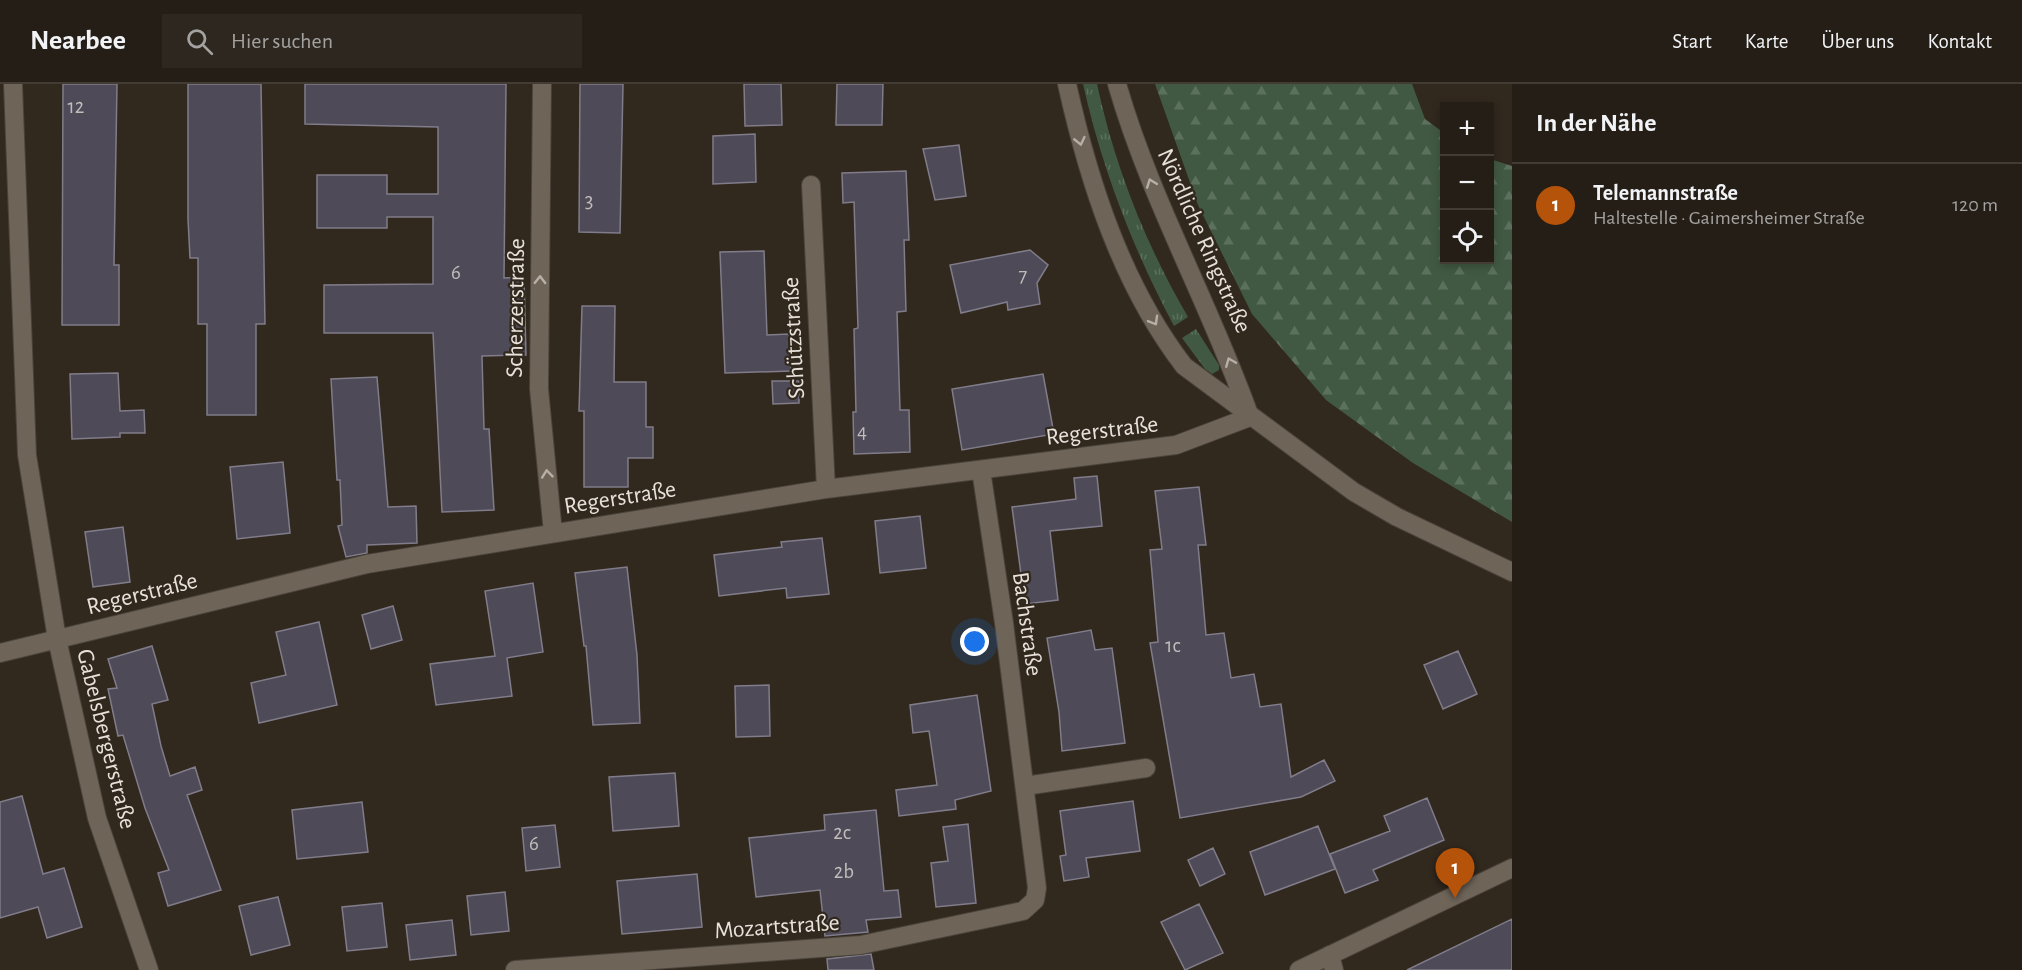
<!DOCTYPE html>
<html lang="de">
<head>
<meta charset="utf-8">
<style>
  :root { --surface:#251e16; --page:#2d271f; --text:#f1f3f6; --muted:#a3a2a1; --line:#423c35; --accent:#b45309 }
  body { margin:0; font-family:"Alegreya Sans",sans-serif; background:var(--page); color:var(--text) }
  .controls { position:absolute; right:18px; top:18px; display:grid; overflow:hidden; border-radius:0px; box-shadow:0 3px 9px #0003 }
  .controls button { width:54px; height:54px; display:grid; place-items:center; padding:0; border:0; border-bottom:2px solid var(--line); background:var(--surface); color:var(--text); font:30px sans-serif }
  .you { position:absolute; left:975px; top:558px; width:21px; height:21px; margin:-15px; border:4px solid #fff; border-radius:50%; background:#1a73e8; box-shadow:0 0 0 9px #1a73e833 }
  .badge { display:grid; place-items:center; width:39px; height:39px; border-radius:50%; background:var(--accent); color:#fff; font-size:20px; font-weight:700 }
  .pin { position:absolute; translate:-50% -50px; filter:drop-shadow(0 2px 3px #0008) }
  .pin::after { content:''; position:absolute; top:32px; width:21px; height:18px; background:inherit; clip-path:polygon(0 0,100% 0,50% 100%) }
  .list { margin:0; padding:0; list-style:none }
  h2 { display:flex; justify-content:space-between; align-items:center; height:78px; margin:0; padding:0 24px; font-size:26px }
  h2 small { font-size:20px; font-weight:400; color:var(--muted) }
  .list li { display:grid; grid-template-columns:39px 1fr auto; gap:18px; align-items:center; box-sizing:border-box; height:84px; padding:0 24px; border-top:2px solid var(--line) }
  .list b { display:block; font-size:22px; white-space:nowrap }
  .list p { margin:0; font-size:20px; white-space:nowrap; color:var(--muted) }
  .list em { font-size:20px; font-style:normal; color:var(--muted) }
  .icon { flex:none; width:33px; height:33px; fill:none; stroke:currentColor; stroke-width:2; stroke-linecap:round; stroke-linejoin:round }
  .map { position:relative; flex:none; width:1512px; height:886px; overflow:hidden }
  header { display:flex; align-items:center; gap:36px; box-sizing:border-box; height:84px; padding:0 30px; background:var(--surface); border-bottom:2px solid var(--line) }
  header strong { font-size:28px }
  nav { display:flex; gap:33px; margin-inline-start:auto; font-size:21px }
  .search { width:420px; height:54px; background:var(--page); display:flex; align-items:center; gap:15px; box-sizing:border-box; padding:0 21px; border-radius:0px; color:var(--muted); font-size:22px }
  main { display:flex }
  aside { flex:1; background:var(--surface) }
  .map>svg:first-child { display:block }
</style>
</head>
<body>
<header>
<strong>Nearbee</strong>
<div class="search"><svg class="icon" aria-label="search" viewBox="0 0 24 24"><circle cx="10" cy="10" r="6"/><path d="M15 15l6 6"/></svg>Hier suchen</div>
<nav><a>Start</a><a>Karte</a><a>Über uns</a><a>Kontakt</a></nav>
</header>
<main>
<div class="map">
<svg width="1512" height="886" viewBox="0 0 1512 886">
  <defs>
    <pattern id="grass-tufts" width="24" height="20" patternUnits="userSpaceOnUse" patternTransform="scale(1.5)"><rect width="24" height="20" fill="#415942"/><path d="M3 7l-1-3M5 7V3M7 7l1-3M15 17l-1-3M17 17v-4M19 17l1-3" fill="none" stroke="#5c715d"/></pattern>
    <pattern id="forest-firs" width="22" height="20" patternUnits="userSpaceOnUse" patternTransform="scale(1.5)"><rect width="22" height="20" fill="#415942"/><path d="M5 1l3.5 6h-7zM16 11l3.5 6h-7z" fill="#5c715d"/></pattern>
  </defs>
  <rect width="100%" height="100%" fill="#31281e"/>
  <path fill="url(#grass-tufts)" d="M1083 0H1097C1115 83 1145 159 1188 233L1174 242C1133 165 1102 85 1083 0Z
    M1196 245 1219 281V286L1212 290 1205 285 1182 254Z"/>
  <path fill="url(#forest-firs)" d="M1155 0H1412L1425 35 1444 49V176H1490V75L1512 82V438L1413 379 1326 316 1252 230 1198 121Z"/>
  <path fill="#4e4a57" stroke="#807c8a" stroke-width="1.5" d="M63 0H117L114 181H119V241H62Z
    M188 0H261L265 240H256V331H207V240H198V174H190L188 135Z
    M305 0H506L504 194 524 193 526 271 482 272 484 345H489L494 426 442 428 433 249H324V201L433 200V133H387V144H317V91H387V110H438V43L305 40Z
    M580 0H623L620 149 579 148Z
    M744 0H781L782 41 745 42Z
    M837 0H883L882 41H836Z
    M755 50 756 98 713 100V52Z
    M959 61 966 112 935 116 923 65Z
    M906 87 909 156H904L906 227 897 228 900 326H909L910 368 854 370 853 328H856L854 245 858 244 854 118 843 119 842 89Z
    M1030 166 1048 181 1037 199 1040 220 1008 226 1007 218 961 229 950 181Z
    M764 167 767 251 789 250 791 287 725 289 720 168Z
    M582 222H615L614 298H646V343H653V374H628V403H584V327H579Z
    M118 289 120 327 144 326 145 349H120V353L72 355 70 290Z
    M1043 290 1054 350 962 366 952 305Z
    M377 293 388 423 416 422 417 459 367 461V469L346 473 338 442 342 441 340 396H337L331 295Z
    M772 297H799V319L773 320Z
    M283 378 290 449 237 455 230 383Z
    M1097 392 1102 442 1050 447 1058 516 1025 520 1012 423 1076 415 1074 394Z
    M1199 403 1206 461H1198L1206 551 1224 549 1231 594 1254 590 1260 623 1281 620 1291 693 1324 676 1335 697 1301 713 1180 734 1150 559 1158 558 1150 466 1162 465 1155 407Z
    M920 432 926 484 880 489 875 437Z
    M123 443 130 498 93 503 85 448Z
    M822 454 829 510 787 514 786 504 719 512 714 471 782 463 781 458Z
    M627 483 637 571 640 639 593 641 586 562H584L575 489Z
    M533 499 543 568 507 574 512 612 436 621 430 580 495 572 485 507Z
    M393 522 402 556 371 565 362 531Z
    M319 538 337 621 259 639 251 599 286 591 276 548Z
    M1091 546 1095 566 1112 564 1125 659 1062 667 1059 628 1047 554Z
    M152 562 168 616 152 620 161 662 170 692 195 683 202 706 187 711 221 806 168 822 158 789 169 786 145 724 123 651 118 652 108 605 117 604 108 575Z
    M1458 567 1477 610 1443 625 1424 581Z
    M769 601 770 652 736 653 735 602Z
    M977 611 991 707 955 716 956 725 899 732 896 706 937 701 929 647 913 649 910 621Z
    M675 689 679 742 613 747 609 693Z
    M22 712 43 790 64 784 82 843 47 854 38 823 0 834V718Z
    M1427 714 1444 756 1373 786 1378 796 1345 809 1330 770 1390 747 1384 732Z
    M1133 717 1140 767 1086 774 1089 793 1064 797 1060 772 1066 771 1060 727Z
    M362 718 368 768 297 775 292 726Z
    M876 726 884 807 898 806 901 833 866 836 868 848 825 852 820 806 756 813 749 754 825 746 824 731Z
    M968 740 976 819 936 823 931 779 948 777 943 743Z
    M555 741 560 783 526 787 522 744Z
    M1318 742 1335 785 1265 811 1250 768Z
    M1213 764 1225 790 1200 802 1188 776Z
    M697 790 702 843 622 850 617 797Z
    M505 808 509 847 471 851 467 812Z
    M278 813 290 861 251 871 239 822Z
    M382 819 387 863 347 867 342 823Z
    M1199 820 1223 869 1185 886 1161 838Z
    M1512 835V886H1407Z
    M452 836 456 871 410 876 406 841Z
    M871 870 874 886H828L827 875Z"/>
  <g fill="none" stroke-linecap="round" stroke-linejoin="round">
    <defs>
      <path id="street" d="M13 0 27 371 57 555 97 734 149 886
        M542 0 539 305 553 449
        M811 101 826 405
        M0 569 367 480 826 405 1176 361 1250 333
        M1025 702 1146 684
        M1330 871 1334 886
        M515 886 861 861 1023 827 1035 816 1037 804 1004 539 981 386"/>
      <path id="secondary" d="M1067 0C1089 99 1122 201 1184 282L1354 408 1397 433 1512 488
        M1117 0C1150 115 1210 220 1250 333
        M1299 886 1512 784"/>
    </defs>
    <use href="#street" stroke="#4b433b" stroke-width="20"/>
    <use href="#secondary" stroke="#4b433b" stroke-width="20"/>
    <use href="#street" stroke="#6e6458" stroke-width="18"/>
    <use href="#secondary" stroke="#6e6458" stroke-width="18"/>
  </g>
  <defs><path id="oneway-chevron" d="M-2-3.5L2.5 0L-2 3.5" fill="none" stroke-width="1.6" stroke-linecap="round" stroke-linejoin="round" transform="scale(1.5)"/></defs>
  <g stroke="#b7b0a7">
    <use href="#oneway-chevron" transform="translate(1080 57) rotate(77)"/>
    <use href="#oneway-chevron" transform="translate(1151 99) rotate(-111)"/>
    <use href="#oneway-chevron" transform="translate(540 196) rotate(-89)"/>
    <use href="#oneway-chevron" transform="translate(1154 237) rotate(60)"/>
    <use href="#oneway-chevron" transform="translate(1230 278) rotate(-112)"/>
    <use href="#oneway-chevron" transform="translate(547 390) rotate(-96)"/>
  </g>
  <g text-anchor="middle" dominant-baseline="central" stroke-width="4.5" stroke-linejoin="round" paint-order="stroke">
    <g font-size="21" fill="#c2bcba">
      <text x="76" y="22">12</text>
      <text x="589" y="116">3</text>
      <text x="456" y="188">6</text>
      <text x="1023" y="191">7</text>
      <text x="862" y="347">4</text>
      <text x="1173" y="561">1c</text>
      <text x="842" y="748">2c</text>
      <text x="534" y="759">6</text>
      <text x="844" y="787">2b</text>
    </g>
    <g font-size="24" fill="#e8e2db" stroke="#31281e">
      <text transform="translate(1204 157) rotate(66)">Nördliche Ringstraße</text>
      <text transform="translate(516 224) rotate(-89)">Scherzerstraße</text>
      <text transform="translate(794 254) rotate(-93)">Schützstraße</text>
      <text transform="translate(1102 347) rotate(-7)">Regerstraße</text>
      <text transform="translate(620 414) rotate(-9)">Regerstraße</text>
      <text transform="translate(142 510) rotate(-14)">Regerstraße</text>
      <text transform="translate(1027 540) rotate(82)">Bachstraße</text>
      <text transform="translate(106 655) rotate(76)">Gabelsbergerstraße</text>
      <text transform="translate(777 843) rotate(-4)">Mozartstraße</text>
    </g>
  </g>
</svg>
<div class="controls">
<button>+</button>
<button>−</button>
<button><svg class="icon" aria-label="locate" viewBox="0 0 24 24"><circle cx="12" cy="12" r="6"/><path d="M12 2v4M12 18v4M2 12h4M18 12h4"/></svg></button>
</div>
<div class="you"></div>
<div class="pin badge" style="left:1455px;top:814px">1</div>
</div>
<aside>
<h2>In der Nähe<small></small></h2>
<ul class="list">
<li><span class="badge">1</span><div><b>Telemannstraße</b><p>Haltestelle · Gaimersheimer Straße</p></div><em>120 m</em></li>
</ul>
</aside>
</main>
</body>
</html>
